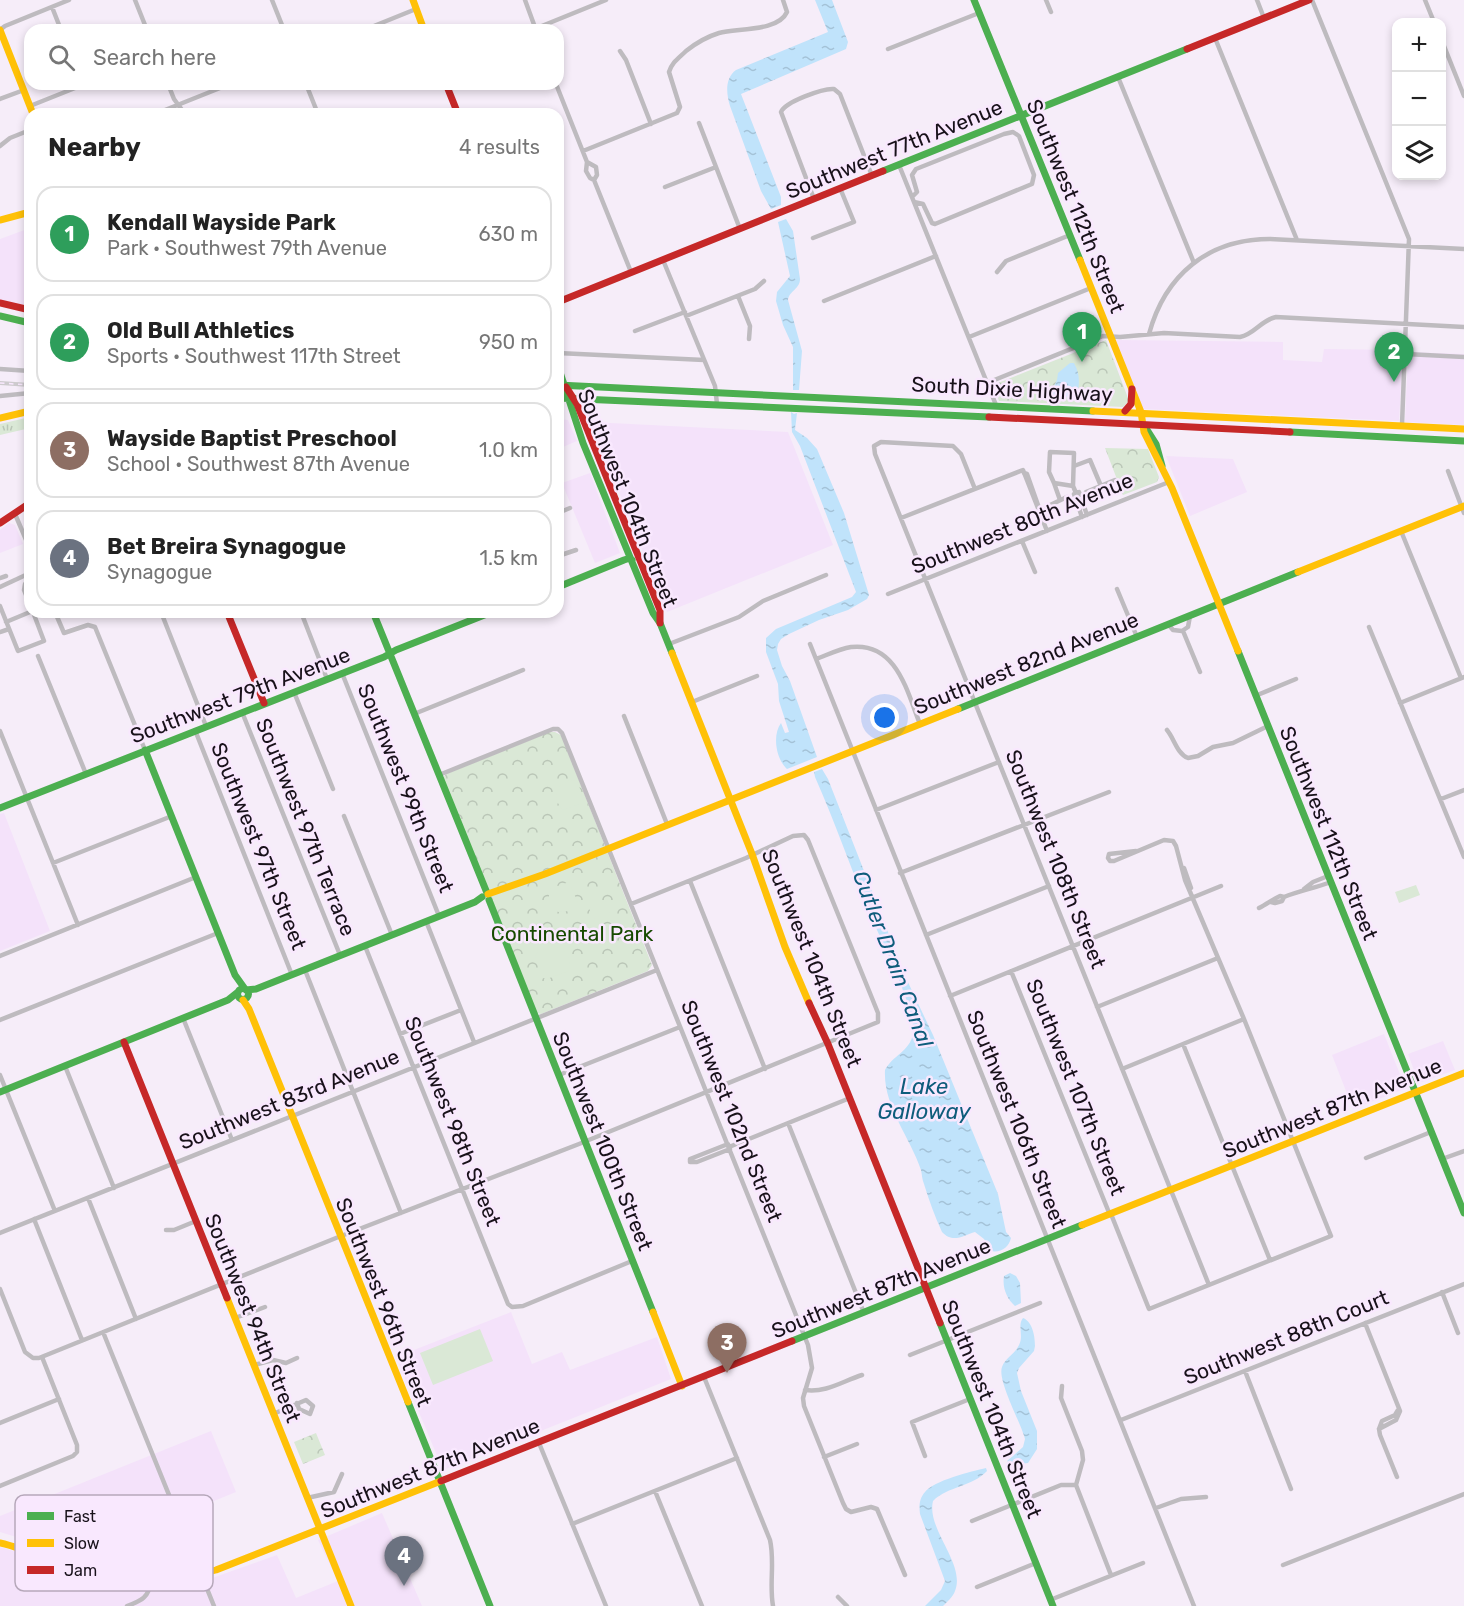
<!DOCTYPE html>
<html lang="en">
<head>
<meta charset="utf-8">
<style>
  :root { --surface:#fff; --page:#f6f6f6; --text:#222; --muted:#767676; --line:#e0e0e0; --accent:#0b8043 }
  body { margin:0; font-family:Rubik,sans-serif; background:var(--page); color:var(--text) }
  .controls { position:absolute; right:18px; top:18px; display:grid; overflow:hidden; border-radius:12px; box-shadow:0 3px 9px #0003 }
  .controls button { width:54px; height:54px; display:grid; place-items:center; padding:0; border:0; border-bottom:2px solid var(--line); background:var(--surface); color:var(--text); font:30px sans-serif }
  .you { position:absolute; left:885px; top:718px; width:21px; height:21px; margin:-15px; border:4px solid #fff; border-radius:50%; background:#1a73e8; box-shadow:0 0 0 9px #1a73e833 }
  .badge { display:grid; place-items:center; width:39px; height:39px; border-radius:50%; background:var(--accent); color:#fff; font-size:20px; font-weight:700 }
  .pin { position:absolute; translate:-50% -50px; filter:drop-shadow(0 2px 3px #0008) }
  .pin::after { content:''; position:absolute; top:32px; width:21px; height:18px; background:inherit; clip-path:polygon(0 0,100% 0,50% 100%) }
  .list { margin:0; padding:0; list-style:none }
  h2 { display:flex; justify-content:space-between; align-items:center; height:78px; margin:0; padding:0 24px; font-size:26px }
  h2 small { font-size:20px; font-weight:400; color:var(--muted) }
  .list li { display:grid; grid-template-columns:39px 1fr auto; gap:18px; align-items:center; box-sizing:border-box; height:96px; margin:0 12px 12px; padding:0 12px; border:2px solid var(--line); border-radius:18px }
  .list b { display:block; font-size:22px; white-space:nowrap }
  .list p { margin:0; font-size:20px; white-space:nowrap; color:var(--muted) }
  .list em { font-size:20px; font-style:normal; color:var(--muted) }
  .icon { flex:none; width:33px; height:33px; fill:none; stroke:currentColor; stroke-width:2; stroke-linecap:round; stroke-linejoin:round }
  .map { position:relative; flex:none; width:1464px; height:1606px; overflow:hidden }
  .search { position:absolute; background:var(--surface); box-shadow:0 3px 9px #0003; left:24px; top:24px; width:540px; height:66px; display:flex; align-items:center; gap:15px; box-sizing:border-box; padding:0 21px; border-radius:18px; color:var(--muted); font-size:22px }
  .panel { position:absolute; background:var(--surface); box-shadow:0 3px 9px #0003; left:24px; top:108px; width:540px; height:510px; border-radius:18px }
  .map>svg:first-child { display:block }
</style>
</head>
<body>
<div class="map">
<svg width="1464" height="1606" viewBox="0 0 1464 1606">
  <defs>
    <pattern id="grass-tufts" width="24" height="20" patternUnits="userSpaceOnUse" patternTransform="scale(1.5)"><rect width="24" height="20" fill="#dae8d6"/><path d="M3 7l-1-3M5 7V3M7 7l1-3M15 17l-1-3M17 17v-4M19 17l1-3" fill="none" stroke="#bac6b7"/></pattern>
    <pattern id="park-crowns" width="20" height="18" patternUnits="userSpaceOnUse" patternTransform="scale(1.5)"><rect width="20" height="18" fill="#dae8d6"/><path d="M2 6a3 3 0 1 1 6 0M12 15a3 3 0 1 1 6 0" fill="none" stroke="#bac6b7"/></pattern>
    <pattern id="water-ripples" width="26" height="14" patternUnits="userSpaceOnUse" patternTransform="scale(1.5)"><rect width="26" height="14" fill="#c0e3fb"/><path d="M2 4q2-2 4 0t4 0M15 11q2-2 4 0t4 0" fill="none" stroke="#a4c2d7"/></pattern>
  </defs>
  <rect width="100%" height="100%" fill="#f6edf9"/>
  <path fill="#f4e2fa" d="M30 228V308L0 301V239Z
    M1116 340 1283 342V360L1322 362 1324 349 1403 350 1399 421 1143 409Z
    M1408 352 1464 354V425L1405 422Z
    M558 419 568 420 577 441 558 449Z
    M591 422 788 432 833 545 667 612Z
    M1166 456 1233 459 1247 492 1190 516Z
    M590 473 620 553 595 563 562 483Z
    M9 523 15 525 23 544 0 553V530Z
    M4 813 50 931 0 951V814Z
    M1384 1034 1405 1087 1402 1090 1353 1109 1332 1055Z
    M1443 1041 1455 1070 1422 1082 1418 1081 1408 1054Z
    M511 1312 532 1364 562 1352 570 1370 657 1337 671 1379 443 1470 396 1357Z
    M211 1431 236 1492 172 1518 190 1567 182 1570 152 1572 108 1567 78 1559 52 1548 0 1532V1516Z
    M382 1513 422 1606H0V1547L24 1554 101 1582 159 1589 198 1583 277 1555 296 1598 338 1581 318 1540Z"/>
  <path fill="url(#grass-tufts)" d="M30 417V428L0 435V424Z"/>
  <path fill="url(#park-crowns)" d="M1106 340 1128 398V402L1123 407 999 401 993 385Z
    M1105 448 1148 449 1159 477 1157 482 1123 495Z
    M550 732H555L561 735 652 965 648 971 541 1014 537 1013 486 888 443 778 446 774Z
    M316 1433 325 1455 303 1464 294 1442Z"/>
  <path fill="#dae8d6" d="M571 780 577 781 584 799 582 803 563 810C552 799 555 784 571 780Z
    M569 882 578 903 570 911 558 912 549 903V889Z
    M1416 885 1420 895 1399 903 1395 892Z
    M607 901 611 912 593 919 589 908Z
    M546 946C562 944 573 955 568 971L547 979 543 978 535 958 538 950Z
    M480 1329 493 1361 433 1385 420 1353Z"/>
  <path fill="url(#water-ripples)" d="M815 0H832L848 42 846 49 741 94 781 197V205L771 209 761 191 730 106C726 93 725 78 736 70L828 32Z
    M786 219 793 231 800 279C800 289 789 291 788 300L802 351 799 390H793V347L783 325 776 301 777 292 790 276 778 222Z
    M1070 363H1074C1081 375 1079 385 1077 397L1052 396 1051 392 1057 380 1058 373Z
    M791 412 794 414 797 413 795 430 807 438 817 449 844 513 869 595 867 599 848 610 819 620 789 634 781 639 778 644 777 650 782 666 790 681 817 757 787 769C776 759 772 735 781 723L785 733 789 732 779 701 778 684 766 652V638L776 629 852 597 856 592 800 446 792 432Z
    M822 769 828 779 906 978 933 1035 998 1194 1006 1232 1011 1238C1009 1247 1001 1253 991 1251L984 1239 975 1232C964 1235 953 1244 942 1232 935 1217 929 1200 924 1184 922 1179 922 1175 921 1170 910 1137 883 1106 885 1070 892 1056 910 1051 913 1034 916 1008 881 941 870 914 851 869 835 822 815 777L814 772Z
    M1010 1273 1016 1276 1020 1283 1021 1303 1015 1306C1007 1299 1002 1288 1004 1276Z
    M1023 1318C1033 1322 1035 1337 1035 1346L1034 1351 1019 1368 1017 1373 1021 1391 1037 1431V1449L1028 1463 1012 1465 1007 1461 1023 1447 1025 1439C1021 1423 997 1380 1002 1367 1005 1358 1015 1354 1019 1345 1024 1336 1017 1325 1023 1318Z
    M986 1468 987 1471C972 1487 948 1486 933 1501 926 1529 966 1564 955 1591 953 1597 947 1602 943 1606H925L941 1590 945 1581 920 1514C919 1506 919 1499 925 1492 933 1481 972 1471 986 1468Z"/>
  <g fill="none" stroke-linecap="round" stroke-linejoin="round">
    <path stroke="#bebbbf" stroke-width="4.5" d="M135 0 147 30
      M272 0 284 30
      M525 0 536 30
      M1046 0 1051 12
      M1257 0 1264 18
      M1312 0 1409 239 1402 425
      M1425 0 1434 22
      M52 7 61 30
      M0 30 5 26 69 0
      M364 30 416 9
      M532 30 606 0
      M1215 38 1297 240
      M1442 41 1464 96
      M888 49 979 13
      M620 51 626 60 651 124
      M1118 77 1194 263
      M168 84 174 99 185 114
      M306 84 318 114
      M556 84 587 162 586 171 590 178 594 180 631 272
      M0 99 24 90
      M30 106 85 84
      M155 114 230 84
      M699 123 740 229
      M0 146 10 138 30 130
      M583 151 677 113 680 107 669 72C672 62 679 58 686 51 696 43 706 37 719 33 737 28 778 32 787 12L783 0
      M587 162 596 167 597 175 594 180
      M899 165 996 405
      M665 187 716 167
      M912 197 917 192 912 175 916 169 1004 134 1013 132 1019 136 1034 175 1032 184 935 224 932 223 923 204 914 202
      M814 199 781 112C785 102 823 88 834 89L840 94 872 176
      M813 238 854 222 840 188
      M663 260 715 386 717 404
      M997 272 1006 261 1070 235
      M738 296 750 326 749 339
      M824 301 936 256
      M686 316 755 289 764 281
      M635 331 685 312
      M1149 334C1165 275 1208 239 1270 239L1464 249
      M969 337 1091 288
      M558 353 704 360
      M1406 354 1464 357
      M0 369 30 371
      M987 383 1103 336 1120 337 1164 333 1240 337C1255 334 1261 320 1276 317L1464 327
      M0 396 30 393
      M1074 466 1090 460 1101 486
      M1448 471 1464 513
      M1024 473 1027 474 1038 505
      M1054 483 1060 500
      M1073 486 1054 483 1049 472 1050 452 1074 453 1073 486 1076 493
      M975 489 961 454 953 446 881 442 874 446 875 454 1209 1285
      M1086 492 1115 480
      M1046 507 1067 497
      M558 513 570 508
      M15 514 30 549
      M1082 517 1074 494 1079 492 1087 515
      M901 518 1023 470 1047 531
      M1401 531 1461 678
      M1022 541 1035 572
      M558 556 576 550
      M0 578 6 576
      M25 584 24 590 30 605
      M0 587 30 573
      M1117 589 1137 637
      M888 594 1169 482
      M0 606 18 651 44 641 33 612
      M55 612 64 633 88 625 95 627 145 750
      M161 612 206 726
      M301 612 327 679
      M6 622 30 612
      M1168 624 1173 630 1182 631 1188 627 1190 616
      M1369 627 1464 857
      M1183 631 1200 672
      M0 632 9 629
      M669 644 739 617 763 601 826 575
      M810 644 1194 1606
      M38 656 86 774
      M816 659C827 655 839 649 851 647 897 642 907 692 920 724
      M342 673 439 916
      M294 692 333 789
      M1255 696 1296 679
      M692 702 757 676
      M1400 703 1464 677
      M242 712 340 955
      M414 714 523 670
      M624 716 667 824
      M195 730 292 975
      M1167 730C1174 738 1177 754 1188 758L1198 756 1213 747 1233 743 1268 726
      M0 731 78 925
      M439 775 553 729H558L562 733 808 1345 812 1368 803 1398 804 1406 843 1503 846 1509 851 1512 871 1507 877 1509 905 1575
      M1441 799 1464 790
      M876 810 999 762
      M344 816 392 935
      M53 863 172 816
      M1184 868 1191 888
      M900 873 1109 792
      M690 881 765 1069
      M1304 889 1313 882 1328 876
      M1271 902 1275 903 1282 901 1284 897C1299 891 1315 888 1331 882
      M1259 908C1267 904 1273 899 1280 896L1284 897
      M426 921 474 1042
      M926 935 1049 886
      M365 946 508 1304 512 1307 523 1306 632 1261
      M0 956 196 877
      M305 970 401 1213
      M1011 971 1110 1215
      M950 996 1221 886
      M1097 1007 1218 958
      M183 1018 232 1140
      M0 1020 218 933
      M400 1034 461 1010
      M1183 1044 1270 1260
      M65 1066 114 1188
      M1122 1069 1244 1019
      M0 1075 55 1211
      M559 1075 680 1027
      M788 1123 864 1313
      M728 1144 690 1159V1162H697L730 1149
      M729 1147 850 1098
      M1366 1158 1431 1132
      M1442 1159 1464 1151
      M88 1198 136 1319
      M1111 1214 1149 1309 1331 1236 1244 1019 1185 880 1176 846 1173 841 1164 840 1114 861H1110L1108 858 1109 854 1136 851
      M34 1219 82 1340
      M166 1230H174L196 1221
      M0 1233 657 970
      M0 1289 25 1352 33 1358H39L336 1238 579 1144 878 1022V1013L808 840 804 835 793 836 746 858 631 904
      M1442 1292 1458 1333
      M235 1318 265 1307
      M1365 1323 1400 1411 1396 1420 1379 1429
      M103 1332 214 1606
      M910 1355 1040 1303
      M254 1365 273 1360 286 1363 297 1358
      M1245 1371 1291 1489
      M704 1377 770 1540C775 1562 769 1584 773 1606
      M1062 1386 1061 1398 1082 1451 1083 1460 1076 1485 1111 1575
      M805 1390C826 1393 843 1381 862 1375
      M273 1414 306 1400 313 1406 310 1414 299 1409 297 1403
      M1121 1420 1464 1284
      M0 1423 59 1399
      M1379 1429 1380 1435 1397 1477
      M1379 1429 1382 1421 1395 1415 1398 1410
      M539 1443 606 1606
      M925 1456 912 1422 970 1399
      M824 1457 857 1444
      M0 1486 73 1456 77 1452V1445L42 1357
      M655 1491 702 1606
      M307 1498 334 1492 342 1474
      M1156 1508 1181 1499 1206 1497
      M972 1521 1061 1485H1076
      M572 1524 737 1458
      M1283 1565 1464 1494
      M977 1587 1036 1563
      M838 1597 847 1606
      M1050 1600 1143 1563
      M127 1606C141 1601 150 1597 150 1581"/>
    <path stroke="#4caf50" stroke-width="7" d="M974 0 1080 260
      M883 171 1187 49
      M0 316 30 323
      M558 366 583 443 653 613 660 623 672 653
      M558 385 1093 411
      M558 398 989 417
      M1144 425 1156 444 1162 466
      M1290 432 1464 441
      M558 587 624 560 630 558 632 560
      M373 612 487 893
      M1238 651 1464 1213
      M958 709 1298 572
      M145 750 235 975 245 989
      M0 808 384 657 396 650 492 612
      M489 900 653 1312
      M237.5 994a5.5 5.5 0 1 1 11 0a5.5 5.5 0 1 1-11 0Z
      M246 990 256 989 475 902 482 897
      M0 1092 228 1000 238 992
      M940 1323 1053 1606
      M792 1341 1082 1225
      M408 1402 490 1606"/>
    <path stroke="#ffc107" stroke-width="7" d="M413 0 424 30
      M0 30 33 114
      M0 220 30 212
      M1080 260 1141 412 1144 432 1172 488 1238 651
      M1093 411 1464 429
      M0 418 30 411
      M1298 572 1464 506
      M672 653 752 854 785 947 809 1003
      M488 894 545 874 958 709
      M243 1000 249 1009 408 1402
      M1082 1225 1464 1073
      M227 1298 351 1606
      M653 1312 682 1386
      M0 1543C26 1549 50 1560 75 1568 122 1584 169 1583 216 1570L441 1481"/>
    <path stroke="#c62828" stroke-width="7" d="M1187 49 1309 0
      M446 84 458 114
      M558 302 883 171
      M0 303 30 310
      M566 387 577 404 660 610V623
      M1125 411 1131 404 1132 389
      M989 417 1290 432
      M0 523 30 503
      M227 612 264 703
      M809 1003 828 1044 940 1323
      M124 1042 227 1298
      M441 1481 792 1341"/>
    <defs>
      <path id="rail" d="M0 383 30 385"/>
    </defs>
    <use href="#rail" stroke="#cecbce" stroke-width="4"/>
    <use href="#rail" stroke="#f9e8fe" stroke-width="1.5" stroke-dasharray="4.5" stroke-linecap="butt"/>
  </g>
  <g text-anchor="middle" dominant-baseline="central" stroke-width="5" stroke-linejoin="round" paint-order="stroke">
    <g font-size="21" fill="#18111a" stroke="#f9e8fe">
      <text transform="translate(894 149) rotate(-22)">Southwest 77th Avenue</text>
      <text transform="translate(1076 206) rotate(68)">Southwest 112th Street</text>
      <text transform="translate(1012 389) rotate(3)">South Dixie Highway</text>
      <text transform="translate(628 498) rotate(68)">Southwest 104th Street</text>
      <text transform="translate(1022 523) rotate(-22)">Southwest 80th Avenue</text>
      <text transform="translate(1026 663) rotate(-22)">Southwest 82nd Avenue</text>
      <text transform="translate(240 695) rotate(-21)">Southwest 79th Avenue</text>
      <text transform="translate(406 788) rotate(68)">Southwest 99th Street</text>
      <text transform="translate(306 827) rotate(68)">Southwest 97th Terrace</text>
      <text transform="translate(1329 833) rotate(68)">Southwest 112th Street</text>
      <text transform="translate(259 846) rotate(68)">Southwest 97th Street</text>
      <text transform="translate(1056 859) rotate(68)">Southwest 108th Street</text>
      <text transform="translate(812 958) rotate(68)">Southwest 104th Street</text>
      <text transform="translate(1076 1087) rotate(68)">Southwest 107th Street</text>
      <text transform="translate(289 1099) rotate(-22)">Southwest 83rd Avenue</text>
      <text transform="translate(1332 1108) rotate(-22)">Southwest 87th Avenue</text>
      <text transform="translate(732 1111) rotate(68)">Southwest 102nd Street</text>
      <text transform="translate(1017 1119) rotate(68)">Southwest 106th Street</text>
      <text transform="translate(453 1121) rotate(68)">Southwest 98th Street</text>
      <text transform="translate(603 1141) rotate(68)">Southwest 100th Street</text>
      <text transform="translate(881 1288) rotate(-22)">Southwest 87th Avenue</text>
      <text transform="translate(384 1302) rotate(68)">Southwest 96th Street</text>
      <text transform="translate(253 1318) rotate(68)">Southwest 94th Street</text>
      <text transform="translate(1286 1337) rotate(-22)">Southwest 88th Court</text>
      <text transform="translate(992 1409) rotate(68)">Southwest 104th Street</text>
      <text transform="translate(430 1468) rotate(-22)">Southwest 87th Avenue</text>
    </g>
    <g font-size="21" fill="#174a00" stroke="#f9e8fe">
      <text x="572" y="933">Continental Park</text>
    </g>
    <g font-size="22" font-style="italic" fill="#0e5c7b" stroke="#f9e8fe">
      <text transform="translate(893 959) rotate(69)">Cutler Drain Canal</text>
      <text x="924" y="1086">Lake<tspan x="924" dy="25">Galloway</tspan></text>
    </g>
  </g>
  <rect x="15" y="1495" width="198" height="96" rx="9" fill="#f9e8fe" stroke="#b6a8ba" stroke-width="1.5"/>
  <rect x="27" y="1512" width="27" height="8" fill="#4caf50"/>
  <rect x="27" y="1539" width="27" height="8" fill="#ffc107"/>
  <rect x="27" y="1566" width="27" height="8" fill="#c62828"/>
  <g font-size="16" fill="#18111a">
    <text x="64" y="1522">Fast</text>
    <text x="64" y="1549">Slow</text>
    <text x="64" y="1576">Jam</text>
  </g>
</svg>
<div class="controls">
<button>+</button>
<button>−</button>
<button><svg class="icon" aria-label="layers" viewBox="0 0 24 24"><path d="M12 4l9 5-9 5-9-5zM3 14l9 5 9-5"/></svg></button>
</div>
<div class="you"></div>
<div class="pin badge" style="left:1082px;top:362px;background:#2e9e5b">1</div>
<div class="pin badge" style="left:1394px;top:382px;background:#2e9e5b">2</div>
<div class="pin badge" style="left:727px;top:1373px;background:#8d6e63">3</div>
<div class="pin badge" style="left:404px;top:1586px;background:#6b7280">4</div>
<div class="search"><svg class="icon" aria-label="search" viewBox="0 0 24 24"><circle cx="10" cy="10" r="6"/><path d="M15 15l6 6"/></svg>Search here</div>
<section class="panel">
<h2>Nearby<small>4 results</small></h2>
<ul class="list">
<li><span class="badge" style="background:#2e9e5b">1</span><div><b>Kendall Wayside Park</b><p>Park · Southwest 79th Avenue</p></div><em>630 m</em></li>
<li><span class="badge" style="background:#2e9e5b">2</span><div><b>Old Bull Athletics</b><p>Sports · Southwest 117th Street</p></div><em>950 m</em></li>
<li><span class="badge" style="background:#8d6e63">3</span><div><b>Wayside Baptist Preschool</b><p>School · Southwest 87th Avenue</p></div><em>1.0 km</em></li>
<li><span class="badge" style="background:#6b7280">4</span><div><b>Bet Breira Synagogue</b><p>Synagogue</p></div><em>1.5 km</em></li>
</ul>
</section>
</div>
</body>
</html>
